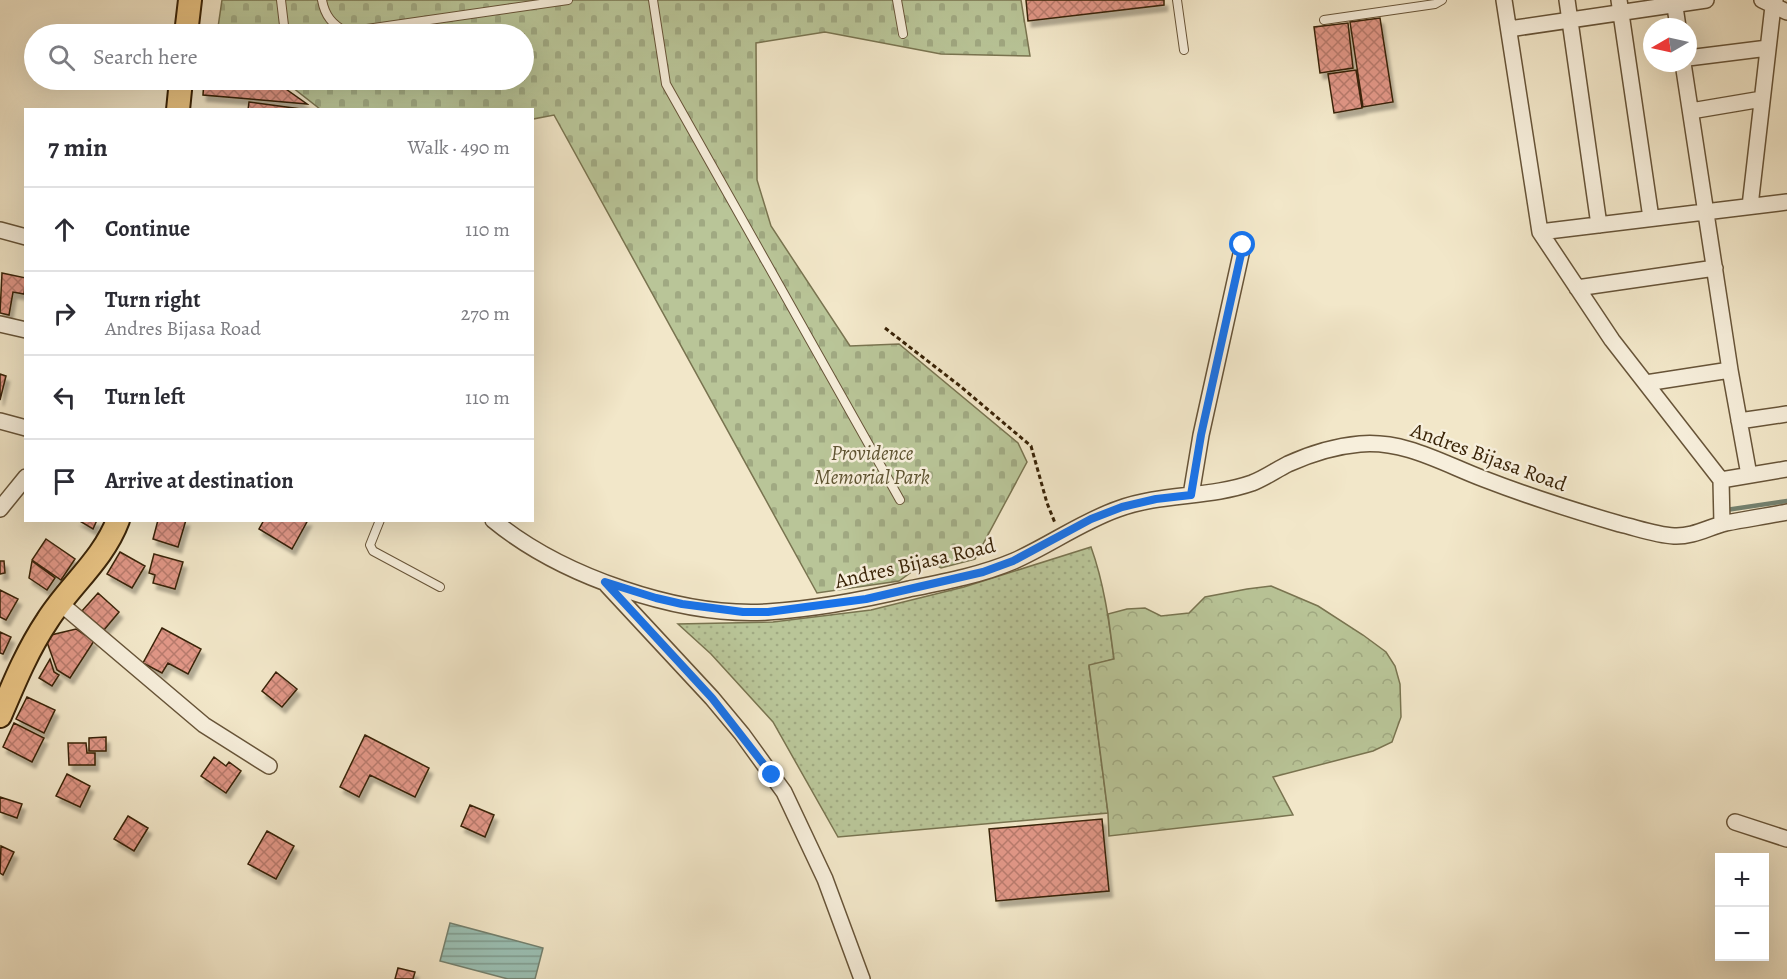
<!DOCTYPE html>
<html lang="en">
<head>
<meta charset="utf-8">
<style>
  :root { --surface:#fff; --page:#f2f2f3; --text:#2b2b33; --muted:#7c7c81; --line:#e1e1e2 }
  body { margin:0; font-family:Alegreya,serif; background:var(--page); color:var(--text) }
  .controls { position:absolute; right:18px; bottom:18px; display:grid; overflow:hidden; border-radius:0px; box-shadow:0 6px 24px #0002 }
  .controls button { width:54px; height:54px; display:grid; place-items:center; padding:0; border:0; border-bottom:2px solid var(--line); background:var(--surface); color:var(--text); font:30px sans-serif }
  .compass { position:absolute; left:1643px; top:18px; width:54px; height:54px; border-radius:50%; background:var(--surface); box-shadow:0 6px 24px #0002; rotate:261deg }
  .stop { position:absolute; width:18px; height:18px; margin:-14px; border:4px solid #1a73e8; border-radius:50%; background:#fff }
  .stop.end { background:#1a73e8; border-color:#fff; box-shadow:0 2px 6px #0008 }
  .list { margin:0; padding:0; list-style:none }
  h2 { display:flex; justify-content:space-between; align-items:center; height:78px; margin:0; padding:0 24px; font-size:26px }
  h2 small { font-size:20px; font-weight:400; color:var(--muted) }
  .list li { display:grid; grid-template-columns:39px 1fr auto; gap:18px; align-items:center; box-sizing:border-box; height:84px; padding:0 24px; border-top:2px solid var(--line) }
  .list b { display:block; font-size:22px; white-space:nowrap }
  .list p { margin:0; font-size:20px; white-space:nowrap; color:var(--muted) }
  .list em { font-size:20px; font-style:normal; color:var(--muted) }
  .icon { flex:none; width:33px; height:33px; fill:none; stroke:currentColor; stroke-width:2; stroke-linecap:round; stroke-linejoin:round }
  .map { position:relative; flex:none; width:1787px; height:979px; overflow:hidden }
  .search { position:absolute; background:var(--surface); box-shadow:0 6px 24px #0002; left:24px; top:24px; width:510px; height:66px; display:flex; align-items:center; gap:15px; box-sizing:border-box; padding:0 21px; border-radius:33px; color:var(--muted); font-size:22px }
  .panel { position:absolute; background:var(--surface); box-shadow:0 6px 24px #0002; left:24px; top:108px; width:510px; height:414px; border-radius:0px }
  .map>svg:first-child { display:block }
</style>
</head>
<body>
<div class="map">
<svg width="1787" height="979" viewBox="0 0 1787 979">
  <defs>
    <pattern id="grass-dots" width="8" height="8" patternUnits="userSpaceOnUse" patternTransform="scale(1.5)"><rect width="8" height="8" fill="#b9c598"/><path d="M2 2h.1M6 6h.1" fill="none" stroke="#a0a982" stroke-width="1.8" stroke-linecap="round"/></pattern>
    <pattern id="forest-crowns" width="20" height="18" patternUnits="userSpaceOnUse" patternTransform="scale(1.5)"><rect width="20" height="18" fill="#b9c598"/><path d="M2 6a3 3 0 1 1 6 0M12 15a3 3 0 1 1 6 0" fill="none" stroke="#a0a982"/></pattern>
    <pattern id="cemetery-stones" width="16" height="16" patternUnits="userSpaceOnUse" patternTransform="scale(1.5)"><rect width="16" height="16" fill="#b9c598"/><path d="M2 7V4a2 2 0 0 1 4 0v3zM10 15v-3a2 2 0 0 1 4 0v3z" fill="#a0a982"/></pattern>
    <pattern id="water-rules" width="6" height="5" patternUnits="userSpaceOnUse" patternTransform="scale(1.5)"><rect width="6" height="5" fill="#9bc0b4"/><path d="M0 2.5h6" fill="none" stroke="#7f9c90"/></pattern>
    <pattern id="building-cross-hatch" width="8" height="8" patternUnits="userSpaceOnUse" patternTransform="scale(1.5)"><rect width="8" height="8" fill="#e09686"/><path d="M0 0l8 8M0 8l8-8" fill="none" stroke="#b77a6c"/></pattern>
    <filter id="shadow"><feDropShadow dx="3.5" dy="6" stdDeviation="1.5" flood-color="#0004"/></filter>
  </defs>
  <rect width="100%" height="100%" fill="#f2e7c9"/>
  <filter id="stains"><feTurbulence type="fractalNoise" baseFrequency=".00333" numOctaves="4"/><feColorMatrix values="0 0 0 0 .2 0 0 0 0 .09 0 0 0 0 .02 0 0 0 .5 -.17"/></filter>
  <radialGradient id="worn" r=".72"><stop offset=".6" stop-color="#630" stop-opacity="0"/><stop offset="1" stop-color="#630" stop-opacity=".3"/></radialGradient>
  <path fill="url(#grass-dots)" stroke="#797450" stroke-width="1.5" d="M1091 547C1104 583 1109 621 1114 659L1089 666 1108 813 838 837 773 722 711 654 678 624 773 622 871 610 964 587Z"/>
  <path fill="url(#forest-crowns)" stroke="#797450" stroke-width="1.5" d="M1271 586 1318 606 1363 635 1386 652 1395 666 1400 684 1401 717 1392 742 1373 751 1273 777 1293 815 1109 836 1108 813 1089 665 1114 659 1108 614 1127 609 1145 608 1161 616 1189 613 1205 597 1247 589Z"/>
  <path fill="url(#cemetery-stones)" stroke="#797450" stroke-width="1.5" d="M222 0H1021L1030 56 941 54 825 32 756 43 757 180 771 226 850 346 899 344 1018 443 1027 462 975 559 941 568 928 560 899 581 817 593 554 115 533 119 532 110 320 109 283 80H524V34H217Z"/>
  <path fill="url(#water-rules)" stroke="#74816f" stroke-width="1.5" d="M450 923 543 948 535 979H508L440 961Z"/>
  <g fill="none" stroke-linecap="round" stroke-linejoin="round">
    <path stroke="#74816f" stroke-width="4.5" d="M1726 510 1787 501"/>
  </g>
  <path fill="url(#building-cross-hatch)" stroke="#392307" stroke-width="1.5" filter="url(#shadow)" d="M1026 0H1164V5L1028 21Z
    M1380 18 1393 102 1363 107 1350 22Z
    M1348 23 1353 68 1320 73 1314 27Z
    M1356 70 1362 108 1334 113 1328 74Z
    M204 80H273L307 104 203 95Z
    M249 102 309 110H248Z
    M2 273 26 278 24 294 13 292 9 315 0 313Z
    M0 374 6 376 0 400Z
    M78 520H97L93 529Z
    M158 520H186L178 547 153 539Z
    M264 520H308L292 549 259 529Z
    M46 539 75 559 61 580 32 560Z
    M120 552 145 566 132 588 107 574Z
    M154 554 183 562 175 589 153 583 155 575 149 573Z
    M0 561H4L5 573 0 574Z
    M32 561 55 578 47 590 29 578Z
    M0 590 18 599 6 620 0 617Z
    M98 593 119 612 104 630 82 611Z
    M162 628 201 649 188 674 168 663 162 673 143 663Z
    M76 629 94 641 70 678 57 670 47 642 51 635Z
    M0 632 11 637 3 654 0 653Z
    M50 659 54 672 59 675 52 686 39 678Z
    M276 672 297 689 282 707 262 691Z
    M27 697 55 710 44 733 16 719Z
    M14 723 44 738 32 762 3 747Z
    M365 735 429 768 415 797 370 775 359 797 340 787Z
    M106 737V751H89V738Z
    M68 743H86L87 753H95V765H69Z
    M214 757 226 766 229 762 241 771 226 793 201 776Z
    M67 774 90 786 80 807 56 796Z
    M0 797 22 804 17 818 0 812Z
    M470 805 494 815 485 837 461 826Z
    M128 816 148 828 134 851 114 839Z
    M1102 819 1109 891 996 901 989 829Z
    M267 831 294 846 276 879 248 864Z
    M1 846 14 852 3 875 0 873Z
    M398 968 415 972 413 979H395Z"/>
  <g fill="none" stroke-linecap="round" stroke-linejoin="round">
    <defs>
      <path id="service" d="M281 0 285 34
        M322 0C325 16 332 24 346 32
        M653 0 666 84 900 500
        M897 0 903 34
        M1177 0 1184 50
        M1324 20 1435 4 1442 0
        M340 34 346 32 568 0
        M380 520 370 545 373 551 440 587"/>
      <path id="minor" d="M1504 0 1540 232 1612 340 1721 480 1787 469
        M1567 0 1599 225
        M1619 0 1651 218
        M1674 0 1678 27
        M1762 0 1787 12
        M1509 29 1706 0
        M1688 58 1768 48
        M1683 63 1730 370 1749 475
        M1691 111 1762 99
        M1750 206 1773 6 1775 0
        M0 230 26 237
        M1540 232 1787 202
        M1577 288 1715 268
        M0 324 26 330
        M1646 383 1730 370
        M0 421 26 428
        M1739 421 1787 414
        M1721 480 1722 524
        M1191 495 1201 435 1243 245
        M0 509 26 477
        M493 520C561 576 679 617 767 612 814 609 863 600 909 589 944 582 981 575 1014 561 1050 545 1081 522 1118 509 1161 493 1209 498 1252 483 1265 478 1276 470 1288 464 1310 454 1337 446 1360 444 1405 440 1444 464 1484 479 1528 496 1575 511 1620 524 1637 528 1656 535 1674 536 1693 537 1709 527 1726 523 1746 519 1767 516 1787 512
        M607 585 712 698 742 734 784 792 825 879 862 979
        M60 603 204 725 269 766
        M1735 822 1787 839"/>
      <path id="primary" d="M186 34 190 0
        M178 110 181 80
        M0 716C14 683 27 651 47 621 69 586 103 560 118 520"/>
    </defs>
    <use href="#service" stroke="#675438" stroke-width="10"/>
    <use href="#minor" stroke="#675438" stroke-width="18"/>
    <use href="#primary" stroke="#392307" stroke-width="26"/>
    <path stroke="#392307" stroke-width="3" stroke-dasharray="4.5 3" stroke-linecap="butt" d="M885 328 960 386 1031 446 1047 503 1055 523"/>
    <use href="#service" stroke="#f7efdc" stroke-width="8"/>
    <use href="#minor" stroke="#f7efdc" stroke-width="15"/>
    <use href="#primary" stroke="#e9c484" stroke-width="22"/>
  </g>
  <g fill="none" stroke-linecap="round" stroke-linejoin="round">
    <path stroke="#1a73e8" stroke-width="8" d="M772 775 712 698 605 582 656 598 682 604 743 612H768L866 599 983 572 1013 561 1091 519 1122 507 1156 499 1191 495 1201 435 1243 245"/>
  </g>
  <g text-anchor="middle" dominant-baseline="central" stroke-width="5" stroke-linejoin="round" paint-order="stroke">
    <g font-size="21" font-style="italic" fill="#5f5432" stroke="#f7efdc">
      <text x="872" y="453">Providence<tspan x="872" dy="24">Memorial Park</tspan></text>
    </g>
    <g font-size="21" fill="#392307" stroke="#f7efdc">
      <text transform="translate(1489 457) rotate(20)">Andres Bijasa Road</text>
      <text transform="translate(915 563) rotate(-13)">Andres Bijasa Road</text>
    </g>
  </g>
  <rect width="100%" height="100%" filter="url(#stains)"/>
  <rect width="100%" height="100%" fill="url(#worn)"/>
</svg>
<div class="controls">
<button>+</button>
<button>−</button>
</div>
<svg class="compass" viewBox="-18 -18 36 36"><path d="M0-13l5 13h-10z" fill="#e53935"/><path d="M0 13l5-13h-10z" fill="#7c7c81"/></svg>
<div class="stop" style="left:1243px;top:245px"></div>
<div class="stop end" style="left:772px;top:775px"></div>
<div class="search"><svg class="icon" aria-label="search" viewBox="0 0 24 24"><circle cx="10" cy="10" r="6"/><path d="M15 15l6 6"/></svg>Search here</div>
<section class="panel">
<h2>7 min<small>Walk · 490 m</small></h2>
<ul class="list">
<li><svg class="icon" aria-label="ahead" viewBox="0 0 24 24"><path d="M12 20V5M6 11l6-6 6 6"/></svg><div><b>Continue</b></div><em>110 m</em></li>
<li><svg class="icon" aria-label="right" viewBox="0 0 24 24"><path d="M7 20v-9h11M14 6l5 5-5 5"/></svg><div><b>Turn right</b><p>Andres Bijasa Road</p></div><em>270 m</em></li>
<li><svg class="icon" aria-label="left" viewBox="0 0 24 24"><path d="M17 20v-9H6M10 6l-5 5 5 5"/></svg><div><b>Turn left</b></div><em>110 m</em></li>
<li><svg class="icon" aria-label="arrive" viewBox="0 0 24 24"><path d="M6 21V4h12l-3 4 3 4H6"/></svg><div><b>Arrive at destination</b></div></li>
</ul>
</section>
</div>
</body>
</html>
